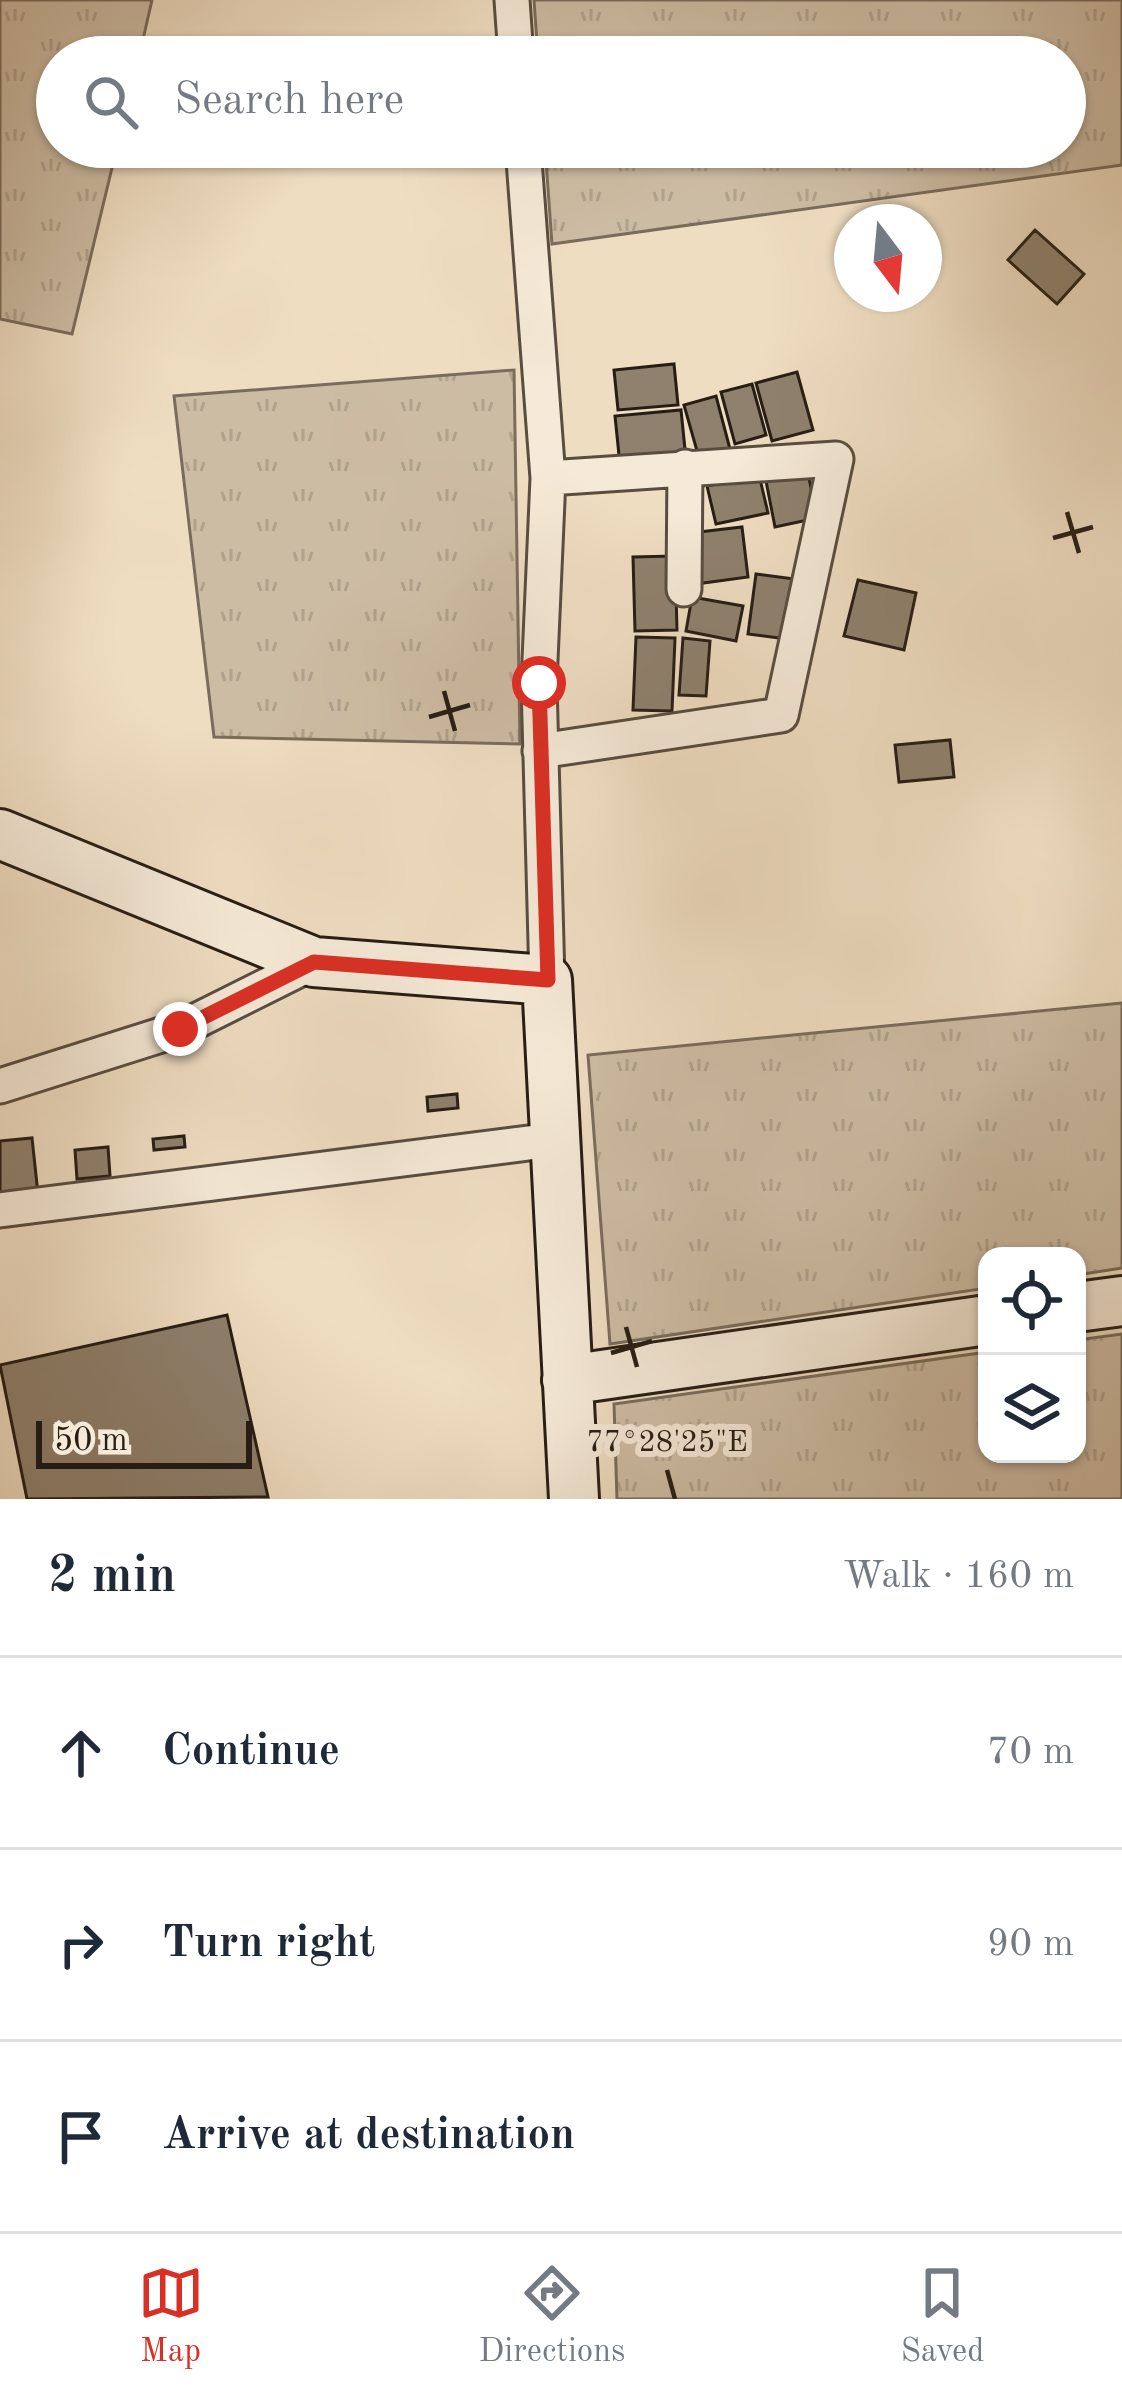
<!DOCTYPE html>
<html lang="en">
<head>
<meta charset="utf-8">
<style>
  :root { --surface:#fff; --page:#f6f6f7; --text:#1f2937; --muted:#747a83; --line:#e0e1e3; --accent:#d93025 }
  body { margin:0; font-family:"Old Standard TT",serif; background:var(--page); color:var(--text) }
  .controls { position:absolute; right:36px; bottom:36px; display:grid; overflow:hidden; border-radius:24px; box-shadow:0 3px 9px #0004 }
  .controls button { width:108px; height:108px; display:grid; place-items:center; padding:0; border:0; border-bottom:3px solid var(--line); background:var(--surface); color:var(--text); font:60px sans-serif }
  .compass { position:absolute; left:834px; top:204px; width:108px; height:108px; border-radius:50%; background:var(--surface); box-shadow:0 3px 9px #0004; rotate:164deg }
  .scale { position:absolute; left:36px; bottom:30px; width:216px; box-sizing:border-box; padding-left:12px; border:6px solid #271d14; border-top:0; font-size:33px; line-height:42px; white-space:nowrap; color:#271d14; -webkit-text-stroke:9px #f5e9d7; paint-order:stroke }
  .stop { position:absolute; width:36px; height:36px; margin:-27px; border:9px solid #d93025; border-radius:50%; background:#fff }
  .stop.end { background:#d93025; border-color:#fff; box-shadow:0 3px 12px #0008 }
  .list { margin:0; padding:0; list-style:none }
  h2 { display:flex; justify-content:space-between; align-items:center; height:156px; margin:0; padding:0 48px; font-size:51px }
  h2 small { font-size:39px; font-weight:400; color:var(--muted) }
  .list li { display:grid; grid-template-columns:78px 1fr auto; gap:36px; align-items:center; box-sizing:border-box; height:192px; padding:0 48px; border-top:3px solid var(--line) }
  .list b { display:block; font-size:45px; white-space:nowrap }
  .list em { font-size:39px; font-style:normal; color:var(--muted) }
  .icon { flex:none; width:66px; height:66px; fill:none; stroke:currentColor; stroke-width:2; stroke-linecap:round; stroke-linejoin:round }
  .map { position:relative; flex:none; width:1122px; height:1499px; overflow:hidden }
  .search { position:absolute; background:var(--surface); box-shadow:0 3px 9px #0004; left:36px; right:36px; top:36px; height:132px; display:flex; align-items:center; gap:30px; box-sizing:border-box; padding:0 42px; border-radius:66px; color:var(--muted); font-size:45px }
  .sheet { height:732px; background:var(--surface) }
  nav { display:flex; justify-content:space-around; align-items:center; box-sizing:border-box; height:168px; border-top:3px solid var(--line); background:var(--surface); font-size:33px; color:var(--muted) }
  nav a { display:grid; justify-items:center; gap:6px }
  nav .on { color:var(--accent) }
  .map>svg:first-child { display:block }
</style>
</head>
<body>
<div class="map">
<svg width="1122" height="1499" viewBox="0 0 1122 1499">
  <defs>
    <pattern id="grass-tufts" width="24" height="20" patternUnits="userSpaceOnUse" patternTransform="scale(3)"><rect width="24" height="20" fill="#cdbca4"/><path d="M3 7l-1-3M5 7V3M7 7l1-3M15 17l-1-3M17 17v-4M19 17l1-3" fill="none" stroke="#b0a18c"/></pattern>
  </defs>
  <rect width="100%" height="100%" fill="#efddc2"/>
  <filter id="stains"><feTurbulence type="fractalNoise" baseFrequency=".00167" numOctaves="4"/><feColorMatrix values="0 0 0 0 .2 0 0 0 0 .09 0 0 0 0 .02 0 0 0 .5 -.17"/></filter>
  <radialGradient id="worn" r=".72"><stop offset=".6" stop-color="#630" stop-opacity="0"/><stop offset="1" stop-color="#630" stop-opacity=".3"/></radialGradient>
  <path fill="url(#grass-tufts)" stroke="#7a6c5c" stroke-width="3" d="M0 0H152L139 57H57V147H117L72 334 0 319Z
    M534 0H1122V165L552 244 545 147H1065V57H538Z
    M514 370 520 744 214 737 174 396Z
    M1122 1003V1268L1077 1275V1256H987V1288L610 1344 588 1055Z
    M1122 1334V1499H617L614 1404 987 1352V1454H1077V1340Z"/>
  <path fill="#8f816e" stroke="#271d14" stroke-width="3" d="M1035 230 1084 274 1057 304 1008 260Z
    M674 364 678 405 618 410 614 370Z
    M797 372 813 430 772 441 756 383Z
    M752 384 766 435 735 444 721 392Z
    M716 396 730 449 699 458 684 405Z
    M681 410 686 459 620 465 615 416Z
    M808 473 817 518 775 527 766 481Z
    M759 475 768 513 716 524 707 486Z
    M742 527 748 577 696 584 690 533Z
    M675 556 677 630 635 631 633 557Z
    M756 574 802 580 794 640 748 634Z
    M858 580 916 593 904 650 844 636Z
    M692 597 743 606 736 641 686 631Z
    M636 637 675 638 672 711 633 710Z
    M683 638 710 641 706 696 679 695Z
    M950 740 954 777 899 782 895 745Z
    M457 1094 458 1108 428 1111 427 1097Z
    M184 1136 185 1147 154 1150 153 1139Z
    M32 1138 38 1194 0 1198V1141Z
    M108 1147 110 1176 77 1179 75 1150Z
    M227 1315 268 1497 27 1499 0 1365Z"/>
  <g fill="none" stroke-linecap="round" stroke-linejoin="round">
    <defs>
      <path id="street" d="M512 0 516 57
        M523 147 548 478 539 683 547 980
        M684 589 685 467
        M540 751 781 715 836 459 548 478
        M0 1086 180 1029 314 962
        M0 1210 552 1140"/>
      <path id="secondary" d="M0 834 314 962 547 980 574 1499
        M1077 1307 1122 1301
        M567 1380 987 1320"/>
    </defs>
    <use href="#street" stroke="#594d40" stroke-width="39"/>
    <use href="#secondary" stroke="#271d14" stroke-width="54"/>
    <use href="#street" stroke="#f5e9d7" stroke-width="33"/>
    <use href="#secondary" stroke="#f5e9d7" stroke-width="48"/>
  </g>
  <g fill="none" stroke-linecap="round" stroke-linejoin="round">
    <path stroke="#d93025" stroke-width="15" d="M180 1029 314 962 548 980 539 683"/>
  </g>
  <path fill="none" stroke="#271d14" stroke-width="4.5" d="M1067 512 1079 553M1053 538 1093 527M444 691 455 731M429 717 470 705M626 1327 637 1367M611 1353 652 1341M667 1470 675 1499"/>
  <g font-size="30" text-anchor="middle" fill="#271d14" stroke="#f5e9d7" stroke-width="12" stroke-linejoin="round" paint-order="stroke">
    <text x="667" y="1451">77°28'25"E</text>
  </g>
  <rect width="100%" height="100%" filter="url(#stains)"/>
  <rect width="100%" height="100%" fill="url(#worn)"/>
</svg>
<div class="controls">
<button><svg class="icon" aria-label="locate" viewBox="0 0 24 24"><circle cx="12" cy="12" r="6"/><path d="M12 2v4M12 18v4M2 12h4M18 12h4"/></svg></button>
<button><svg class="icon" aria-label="layers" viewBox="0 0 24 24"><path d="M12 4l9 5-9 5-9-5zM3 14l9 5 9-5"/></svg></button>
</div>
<svg class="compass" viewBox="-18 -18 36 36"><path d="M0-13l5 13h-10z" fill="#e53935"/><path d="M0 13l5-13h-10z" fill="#747a83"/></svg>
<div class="scale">50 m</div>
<div class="stop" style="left:539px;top:683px"></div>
<div class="stop end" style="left:180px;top:1029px"></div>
<div class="search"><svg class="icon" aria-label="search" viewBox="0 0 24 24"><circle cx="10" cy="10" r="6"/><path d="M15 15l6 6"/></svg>Search here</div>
</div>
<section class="sheet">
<h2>2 min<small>Walk · 160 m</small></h2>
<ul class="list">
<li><svg class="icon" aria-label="ahead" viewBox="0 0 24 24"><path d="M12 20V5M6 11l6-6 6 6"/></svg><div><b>Continue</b></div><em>70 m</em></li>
<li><svg class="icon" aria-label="right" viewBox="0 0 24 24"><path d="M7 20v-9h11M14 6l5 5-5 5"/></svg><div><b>Turn right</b></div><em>90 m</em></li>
<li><svg class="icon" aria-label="arrive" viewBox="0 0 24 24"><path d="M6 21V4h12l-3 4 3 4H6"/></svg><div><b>Arrive at destination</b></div></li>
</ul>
</section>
<nav>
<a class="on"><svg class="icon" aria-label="map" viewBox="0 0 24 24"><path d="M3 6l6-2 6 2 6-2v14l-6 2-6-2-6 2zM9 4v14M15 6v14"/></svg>Map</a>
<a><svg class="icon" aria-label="directions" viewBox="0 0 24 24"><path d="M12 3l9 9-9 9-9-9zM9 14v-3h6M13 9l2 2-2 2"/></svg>Directions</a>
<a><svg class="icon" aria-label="saved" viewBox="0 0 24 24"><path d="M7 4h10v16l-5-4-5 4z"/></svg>Saved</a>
</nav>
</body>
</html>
